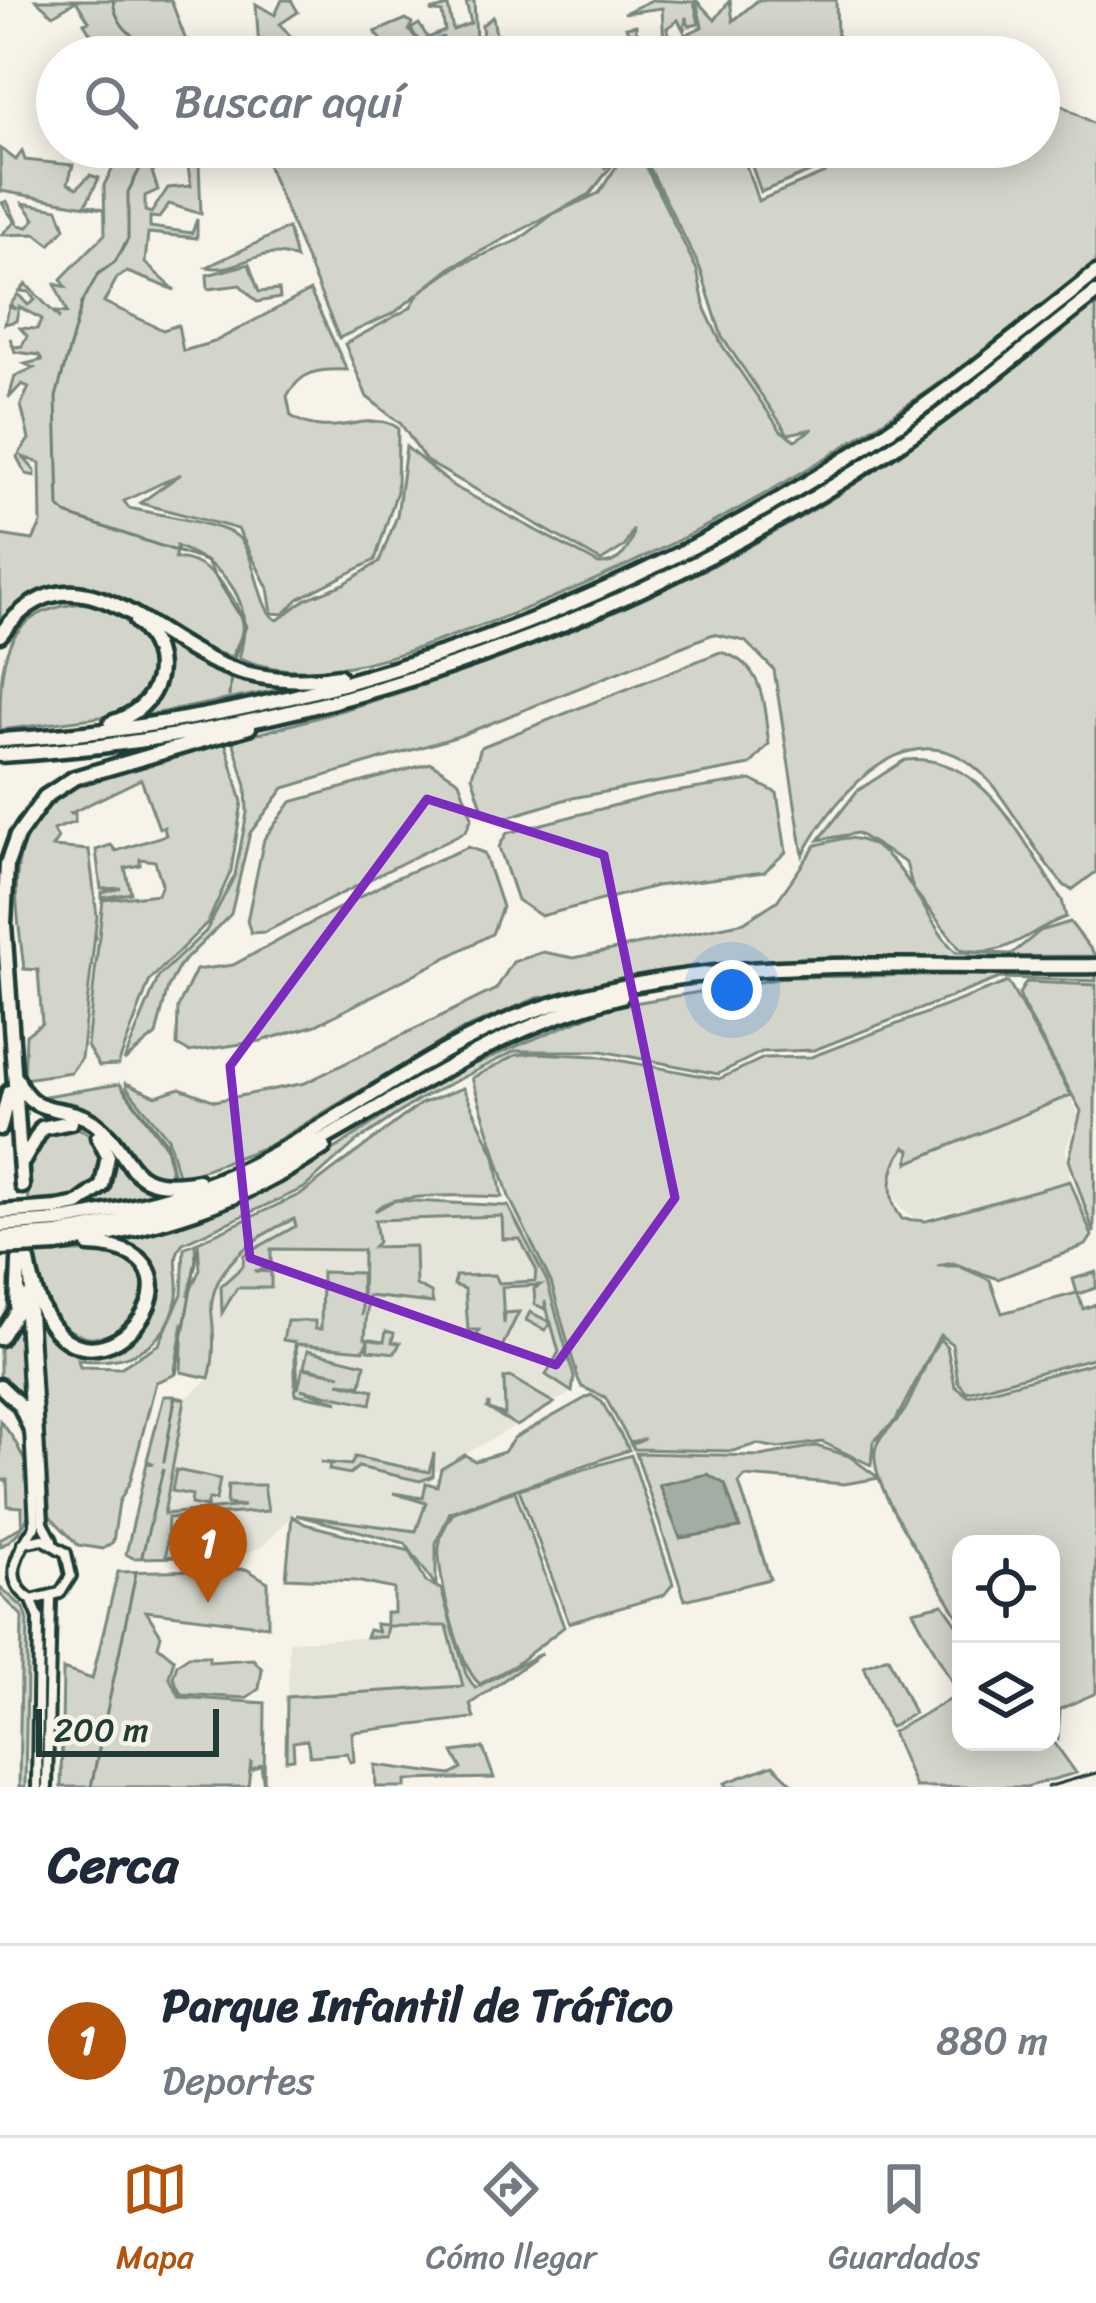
<!DOCTYPE html>
<html lang="es">
<head>
<meta charset="utf-8">
<style>
  :root { --surface:#fff; --page:#f2f2f3; --text:#1f2937; --muted:#747a83; --line:#e0e1e3; --accent:#b45309 }
  body { margin:0; font-family:Sriracha,sans-serif; background:var(--page); color:var(--text) }
  .controls { position:absolute; right:36px; bottom:36px; display:grid; overflow:hidden; border-radius:24px; box-shadow:0 6px 30px #0003 }
  .controls button { width:108px; height:108px; display:grid; place-items:center; padding:0; border:0; border-bottom:3px solid var(--line); background:var(--surface); color:var(--text); font:60px sans-serif }
  .scale { position:absolute; left:36px; bottom:30px; width:183px; box-sizing:border-box; padding-left:12px; border:6px solid #1f3d34; border-top:0; font-size:33px; line-height:42px; white-space:nowrap; color:#1f3d34; -webkit-text-stroke:9px #f7f3e8; paint-order:stroke }
  .you { position:absolute; left:732px; top:990px; width:42px; height:42px; margin:-30px; border:9px solid #fff; border-radius:50%; background:#1a73e8; box-shadow:0 0 0 18px #1a73e833 }
  .badge { display:grid; place-items:center; width:78px; height:78px; border-radius:50%; background:var(--accent); color:#fff; font-size:39px; font-weight:700 }
  .pin { position:absolute; translate:-50% -99px; filter:drop-shadow(0 3px 6px #0008) }
  .pin::after { content:''; position:absolute; top:63px; width:42px; height:36px; background:inherit; clip-path:polygon(0 0,100% 0,50% 100%) }
  .list { margin:0; padding:0; list-style:none }
  h2 { display:flex; justify-content:space-between; align-items:center; height:156px; margin:0; padding:0 48px; font-size:51px }
  h2 small { font-size:39px; font-weight:400; color:var(--muted) }
  .list li { display:grid; grid-template-columns:78px 1fr auto; gap:36px; align-items:center; box-sizing:border-box; height:192px; padding:0 48px; border-top:3px solid var(--line) }
  .list b { display:block; font-size:45px; white-space:nowrap }
  .list p { margin:0; font-size:39px; white-space:nowrap; color:var(--muted) }
  .list em { font-size:39px; font-style:normal; color:var(--muted) }
  .icon { flex:none; width:66px; height:66px; fill:none; stroke:currentColor; stroke-width:2; stroke-linecap:round; stroke-linejoin:round }
  .map { position:relative; flex:none; width:1096px; height:1787px; overflow:hidden }
  .search { position:absolute; background:var(--surface); box-shadow:0 6px 30px #0003; left:36px; right:36px; top:36px; height:132px; display:flex; align-items:center; gap:30px; box-sizing:border-box; padding:0 42px; border-radius:66px; color:var(--muted); font-size:45px }
  .sheet { height:348px; background:var(--surface) }
  nav { display:flex; justify-content:space-around; align-items:center; box-sizing:border-box; height:168px; border-top:3px solid var(--line); background:var(--surface); font-size:33px; color:var(--muted) }
  nav a { display:grid; justify-items:center; gap:6px }
  nav .on { color:var(--accent) }
  .map>svg:first-child { display:block }
</style>
</head>
<body>
<div class="map">
<svg width="1096" height="1787" viewBox="0 0 1096 1787">
  <rect width="100%" height="100%" fill="#f7f3e8"/>
  <filter id="ink" filterUnits="userSpaceOnUse"><feTurbulence type="fractalNoise" baseFrequency=".00833" numOctaves="2"/><feDisplacementMap in="SourceGraphic" scale="24" xChannelSelector="R" yChannelSelector="G"/><feConvolveMatrix kernelMatrix="1 2 1 2 8 2 1 2 1" color-interpolation-filters="sRGB"/></filter>
  <g filter="url(#ink)">
    <path fill="#e5e4d9" d="M1071 1095 1078 1116 1066 1148 1070 1181 917 1220 902 1209 872 1159 905 1146 910 1163Z
      M509 1209 532 1265 546 1282 539 1283 571 1393 434 1473 420 1538 295 1513 263 1546 246 1554 165 1558 168 1515 163 1514 185 1399 211 1377 215 1290 236 1256 280 1224 329 1212Z
      M386 1626H447L464 1687 288 1697 289 1641 385 1637Z"/>
    <path fill="#d3d5ca" stroke="#79897f" stroke-width="3" d="M36 0H171L192 57H105L84 23 89 21 76 1 53 15Z
      M282 0H291L298 12 280 24 297 44 276 50 310 46 311 53 264 57 268 51 259 49 256 4 275 15Z
      M474 0 476 39 483 40 482 25 493 17 496 35 513 39 515 54 433 57 429 46 444 37 392 52 375 32 406 19 412 23 409 30 420 43 411 29 419 24 428 38 445 31 442 13 430 11 448 6 453 30 471 23 466 2Z
      M652 0 694 2 699 24 689 26 686 17 684 31 678 20 667 28 671 44 687 49V57H673L670 47 638 57 626 27 636 25 637 42 664 45 662 8 624 13Z
      M696 0 715 20 730 0 733 21 758 0H836L837 36 908 57H701L696 37 687 34 702 27Z
      M1039 92 1096 125V263C907 418 708 544 477 627 404 653 315 690 239 658 256 602 228 567 176 546L175 559C205 556 244 599 242 630 242 639 234 649 232 657 149 637 86 527 0 622V535L33 540 41 524 40 463 23 457 35 471V476L26 474 17 457 29 439 21 405 29 387 22 384 9 398 15 376 34 368 25 364 42 360 39 355 15 352 10 338 14 347 22 346 27 336 20 328 37 329 42 319 19 307 16 321 5 324 9 307 16 309 10 305 18 294 28 305 35 300 29 292 20 291 26 284 60 319 56 312 67 313 55 284 66 287 61 279 105 234 104 185 124 147H184L152 172 158 190 145 196V211L151 213 168 188 191 186 188 167 199 162 201 214 169 204 159 218 150 217V227L192 233 197 219V238L148 233 145 263 175 290 127 272 117 278 104 302 163 330 178 325 183 351 214 342 310 291 347 370C319 369 302 370 287 396L291 416C330 442 371 408 398 428L397 491 375 560 298 599 284 614 272 613 268 588 238 529 140 503 181 474 124 501 129 508C152 514 226 524 239 538 257 558 259 615 278 620L306 599 344 584 379 562 397 516 406 447 453 486 599 564C619 565 633 547 633 529L625 546 601 561 426 461 401 424 367 397 345 344 410 308 420 292 459 265 519 240 553 214 599 193 629 147H636L697 270 705 309 722 345 781 431 795 440 813 429 788 434 722 337 700 268 639 147H723L729 153 740 147 758 201 825 173 822 167 761 192 745 147H1039Z
      M275 147H611L600 158 605 168 626 147 590 194 453 266 394 313 339 338 267 164Z
      M0 148 16 160 22 151 25 160 73 165 68 183 77 188 90 175 99 178 86 204 103 209 1 191Z
      M7 201 18 225 28 227 35 219 23 203 58 209 65 228 50 245 36 234 1 235 15 222 2 203Z
      M288 228 296 259C261 242 240 274 207 267Z
      M249 264 259 292 279 290 280 298 257 302 240 285 208 289 207 275Z
      M1096 305V872L1072 890 1065 886C1035 854 1017 814 989 781 918 700 837 790 803 855L774 670 745 641 713 634 459 736 284 788 250 833 231 914 180 965 168 987 156 1035 124 1061 159 976 206 931 235 875 247 813 246 786 233 740C439 688 641 615 823 504 920 445 1007 374 1096 305Z
      M85 603C121 613 149 630 154 669L142 698 109 716 0 730C0 660 0 610 85 603Z
      M156 634 222 671 298 686 143 716C164 693 174 665 156 634Z
      M720 652C765 663 763 704 769 744L750 765 567 799 502 819 484 813 472 776 481 747Z
      M225 741 242 802 231 871 208 922 150 980 118 1065 99 1066 87 1046 103 900 158 894 162 884 155 861 140 859V865L125 868 131 893 102 898V893L121 888 101 889 96 850 111 845 116 851 166 835 164 827 159 828 141 779 69 814H75V822L53 830 58 838 52 847 89 850 97 916 81 1058 71 1072 24 1079 26 1035 42 1023 38 970 24 969C14 883 0 832 84 780Z
      M905 760C986 752 1022 842 1062 900L1066 917C1023 932 1009 960 960 949L913 889 906 863 857 833 819 840 857 791Z
      M431 763 459 781 472 817 466 831 265 932 251 933 247 921 264 839 291 802Z
      M751 780 777 793 786 852 764 872 656 886 541 916 517 900 499 847 507 833 655 795Z
      M845 838C903 838 920 918 956 952L1012 954 1040 931 1070 922 1096 956 775 959 537 998 461 1030 268 1146 179 1179 168 1138 127 1088 126 1083 156 1096 180 1088 215 1101 305 1083 496 989 513 962 543 952 574 958 744 922 777 901 816 845Z
      M468 847 484 853 502 907 492 934 316 1025 261 1041 189 1052 177 1045 178 1007 196 970 233 965 393 879Z
      M1096 973V981L1000 978 814 1050 762 1052 718 1074 602 1051H515L418 1100 356 1142 304 1188 183 1243C171 1257 179 1271 178 1288 173 1346 127 1366 78 1360L80 1367 120 1368 159 1344 182 1294 184 1248 195 1243 196 1262 188 1296 200 1269 198 1242 303 1193 420 1104 463 1088 495 1156 502 1197C474 1196 388 1191 375 1211L395 1200 508 1206 547 1281 574 1377 572 1392 546 1375 559 1352 551 1323 545 1330 526 1320 530 1312 550 1322 545 1301V1309L535 1304 534 1289 540 1285 502 1287 504 1324 505 1313 519 1312 501 1349 477 1335 479 1330H468L465 1289 454 1285 455 1276 495 1275 499 1283 535 1281 536 1269 520 1239H503L502 1216 375 1220 378 1242 373 1247 415 1246 416 1285 431 1293 433 1303 368 1296 365 1338 384 1341 386 1331 394 1333 392 1342 400 1343 395 1353 368 1350V1340L364 1350 296 1344 298 1389 303 1368 341 1375 304 1367 308 1350 365 1364 361 1385 338 1383 374 1390 371 1404 301 1389 339 1402 295 1394V1342L283 1340 287 1321H315V1329H321L322 1272 361 1273 362 1316 363 1250 271 1249V1268L254 1271 271 1272V1288H237L222 1313 221 1286 243 1266 244 1255 296 1226 294 1219C258 1234 207 1269 212 1315 214 1331 215 1359 209 1378L181 1372 183 1323 174 1375 156 1382 130 1482 119 1502 113 1542 103 1549 78 1545 50 1516 36 1314C90 1394 196 1319 141 1257 136 1250 124 1245 119 1240L211 1212 290 1179 439 1079 610 1007 789 977Z
      M1008 982 1071 1095 908 1163 910 1150 905 1147C889 1168 885 1197 902 1219L926 1221 1070 1181 1092 1236 1086 1245 998 1279 953 1263 937 1266H958L990 1280 1002 1313 1077 1293 1073 1279 1096 1272V1288L1078 1294 1083 1309 1096 1304V1357L967 1392 958 1382 952 1344 940 1335 896 1420 873 1442 871 1465 822 1442 778 1448 757 1444 733 1451 634 1449 631 1445 645 1439 630 1443 605 1397 582 1387 578 1379 551 1282 509 1197 472 1078 516 1055 536 1053 596 1056 719 1079 764 1058 811 1057Z
      M1026 982 1096 985 1094 1233 1069 1160 1081 1111 1024 1007 1019 994Z
      M120 1084 166 1147 173 1181 141 1171 97 1117 39 1097Z
      M73 1126C102 1137 104 1157 98 1184L76 1201 29 1206 27 1161 41 1134Z
      M111 1149 133 1176 163 1191 64 1211 96 1198Z
      M98 1251 131 1260C189 1333 42 1392 34 1254Z
      M18 1317 24 1399H20L0 1383V1342Z
      M940 1339 947 1347 955 1386 968 1396 1096 1362V1693L1060 1709 1058 1738 1051 1731V1544H961V1623C945 1586 857 1479 878 1442 886 1429 900 1421 907 1406 918 1385 927 1358 940 1339Z
      M510 1377 554 1403 517 1426 487 1408 489 1403V1409L505 1415 504 1378Z
      M591 1395 602 1402 629 1450 450 1512 436 1543V1586L405 1543 296 1515 416 1531 426 1503 393 1493 423 1498 426 1483 437 1486 441 1469 465 1455 475 1461 504 1452 514 1438Z
      M164 1396H174V1405L176 1397 185 1399 164 1514 244 1506 227 1504 228 1485H264L268 1511 168 1518 166 1556 188 1557 133 1558 126 1554 147 1463 154 1464 147 1460Z
      M0 1421C33 1459 50 1519 0 1547V1539L22 1526V1507L8 1506 7 1480H0Z
      M816 1446 849 1456 879 1478 844 1484 745 1476 739 1483 770 1579 685 1600 636 1453 760 1456Z
      M434 1453 433 1476 420 1481 358 1467 350 1474 329 1470 330 1464 320 1462 351 1465 355 1457 429 1472Z
      M631 1455 673 1584 664 1595 569 1623 519 1489Z
      M176 1470 220 1479 216 1500 209 1499 207 1507 191 1504 192 1495 172 1491Z
      M515 1491 564 1627 515 1665 480 1684C459 1669 437 1574 439 1547 440 1534 446 1523 454 1512Z
      M292 1516 305 1524 410 1551 426 1582 441 1589 466 1674 475 1688 542 1653 470 1704 474 1718 352 1732 354 1761 350 1762 347 1753 310 1756 307 1740 293 1742 294 1759 286 1760 287 1697 463 1686 447 1626H387L385 1637H366L369 1630 378 1632 375 1624 386 1625V1613H394V1589L356 1581 286 1578Z
      M246 1569 268 1582V1626L146 1611 161 1635 158 1646 174 1659 169 1677 180 1697 265 1703 264 1787 261 1765 251 1770V1761L248 1787H61L63 1669 92 1679 118 1572Z
      M0 1587 24 1608 28 1620 25 1787H19L22 1616 0 1594Z
      M943 1604 961 1630V1688L956 1690 913 1611Z
      M189 1656H209V1662L253 1659 262 1669 259 1689 246 1698 181 1694 173 1677 177 1664Z
      M888 1657 914 1713 890 1727 864 1666Z
      M961 1693V1742L1051 1738 1076 1773 1026 1787H915L892 1732Z
      M483 1748 494 1778 406 1780V1787H376L375 1765 451 1775 462 1769 453 1752Z
      M773 1765 796 1787H727L725 1783Z"/>
    <path fill="#a4ada3" stroke="#6f8077" stroke-width="3" d="M707 1474 725 1484 740 1528 680 1538 659 1485Z"/>
    <g fill="none" stroke-linecap="round" stroke-linejoin="round">
      <path stroke="#6f8077" stroke-width="3" d="M113 0C116 30 137 37 156 57
        M151 147 128 192V239L115 262 98 274 82 303 56 397 59 507 68 515 206 561 246 626 234 659
        M229 696 231 675
        M124 1090 166 1142 173 1172
        M176 1374 198 1248
        M164 1462 175 1398
        M142 1556 163 1470
        M91 1787 136 1573"/>
      <defs>
        <path id="secondary" d="M29 1276 43 1523 52 1540
          M23 1295 35 1526C18 1551 0 1580 32 1600L60 1593 71 1576 66 1553 43 1539 23 1543
          M32 1601 39 1618 37 1787
          M47 1787 51 1599"/>
        <path id="highway" d="M0 635C72 538 146 634 219 664 256 680 300 683 339 676
          M111 723C161 708 176 658 136 621
          M0 740C302 724 602 617 855 453 939 399 1018 335 1096 273
          M0 755C324 736 650 617 916 432 978 389 1036 339 1096 293
          M17 1079C33 1120 64 1102 93 1122 138 1154 120 1195 198 1181
          M0 1128 9 1092
          M23 1161 42 1128 71 1122
          M22 1186 4 924 7 864 17 836 45 797 74 778 249 727
          M57 1208 78 1204 102 1186 108 1156 98 1137
          M58 1221C130 1209 201 1193 266 1158 357 1110 438 1043 536 1010 713 950 912 969 1096 966
          M58 1234C128 1222 197 1205 260 1173 383 1112 486 1029 622 996
          M57 1245C154 1228 242 1203 324 1147
          M28 1261C63 1463 246 1249 89 1245
          M0 1338 17 1310 20 1239
          M0 1386 20 1405 32 1432"/>
      </defs>
      <use href="#secondary" stroke="#1f3d34" stroke-width="16"/>
      <use href="#highway" stroke="#1f3d34" stroke-width="21"/>
      <use href="#secondary" stroke="#f7f3e8" stroke-width="8"/>
      <use href="#highway" stroke="#f7f3e8" stroke-width="12"/>
      <path stroke="#1f3d34" stroke-width="3" d="M1047 1787 1096 1773"/>
      <defs>
        <path id="highway-bridge" d="M0 1212 57 1208
          M0 1225 58 1221
          M0 1238 58 1234
          M0 1248 57 1245"/>
      </defs>
      <use href="#highway-bridge" stroke="#1f3d34" stroke-width="21" stroke-linecap="butt"/>
      <use href="#highway-bridge" stroke="#f7f3e8" stroke-width="12"/>
    </g>
  </g>
  <path fill="none" stroke="#7b2cbf" stroke-width="9" stroke-linejoin="round" d="M427 799 604 855 675 1198 556 1365 250 1258 230 1066Z"/>
</svg>
<div class="controls">
<button><svg class="icon" aria-label="locate" viewBox="0 0 24 24"><circle cx="12" cy="12" r="6"/><path d="M12 2v4M12 18v4M2 12h4M18 12h4"/></svg></button>
<button><svg class="icon" aria-label="layers" viewBox="0 0 24 24"><path d="M12 4l9 5-9 5-9-5zM3 14l9 5 9-5"/></svg></button>
</div>
<div class="scale">200 m</div>
<div class="you"></div>
<div class="pin badge" style="left:208px;top:1603px">1</div>
<div class="search"><svg class="icon" aria-label="search" viewBox="0 0 24 24"><circle cx="10" cy="10" r="6"/><path d="M15 15l6 6"/></svg>Buscar aquí</div>
</div>
<section class="sheet">
<h2>Cerca<small></small></h2>
<ul class="list">
<li><span class="badge">1</span><div><b>Parque Infantil de Tráfico</b><p>Deportes</p></div><em>880 m</em></li>
</ul>
</section>
<nav>
<a class="on"><svg class="icon" aria-label="map" viewBox="0 0 24 24"><path d="M3 6l6-2 6 2 6-2v14l-6 2-6-2-6 2zM9 4v14M15 6v14"/></svg>Mapa</a>
<a><svg class="icon" aria-label="directions" viewBox="0 0 24 24"><path d="M12 3l9 9-9 9-9-9zM9 14v-3h6M13 9l2 2-2 2"/></svg>Cómo llegar</a>
<a><svg class="icon" aria-label="saved" viewBox="0 0 24 24"><path d="M7 4h10v16l-5-4-5 4z"/></svg>Guardados</a>
</nav>
</body>
</html>
